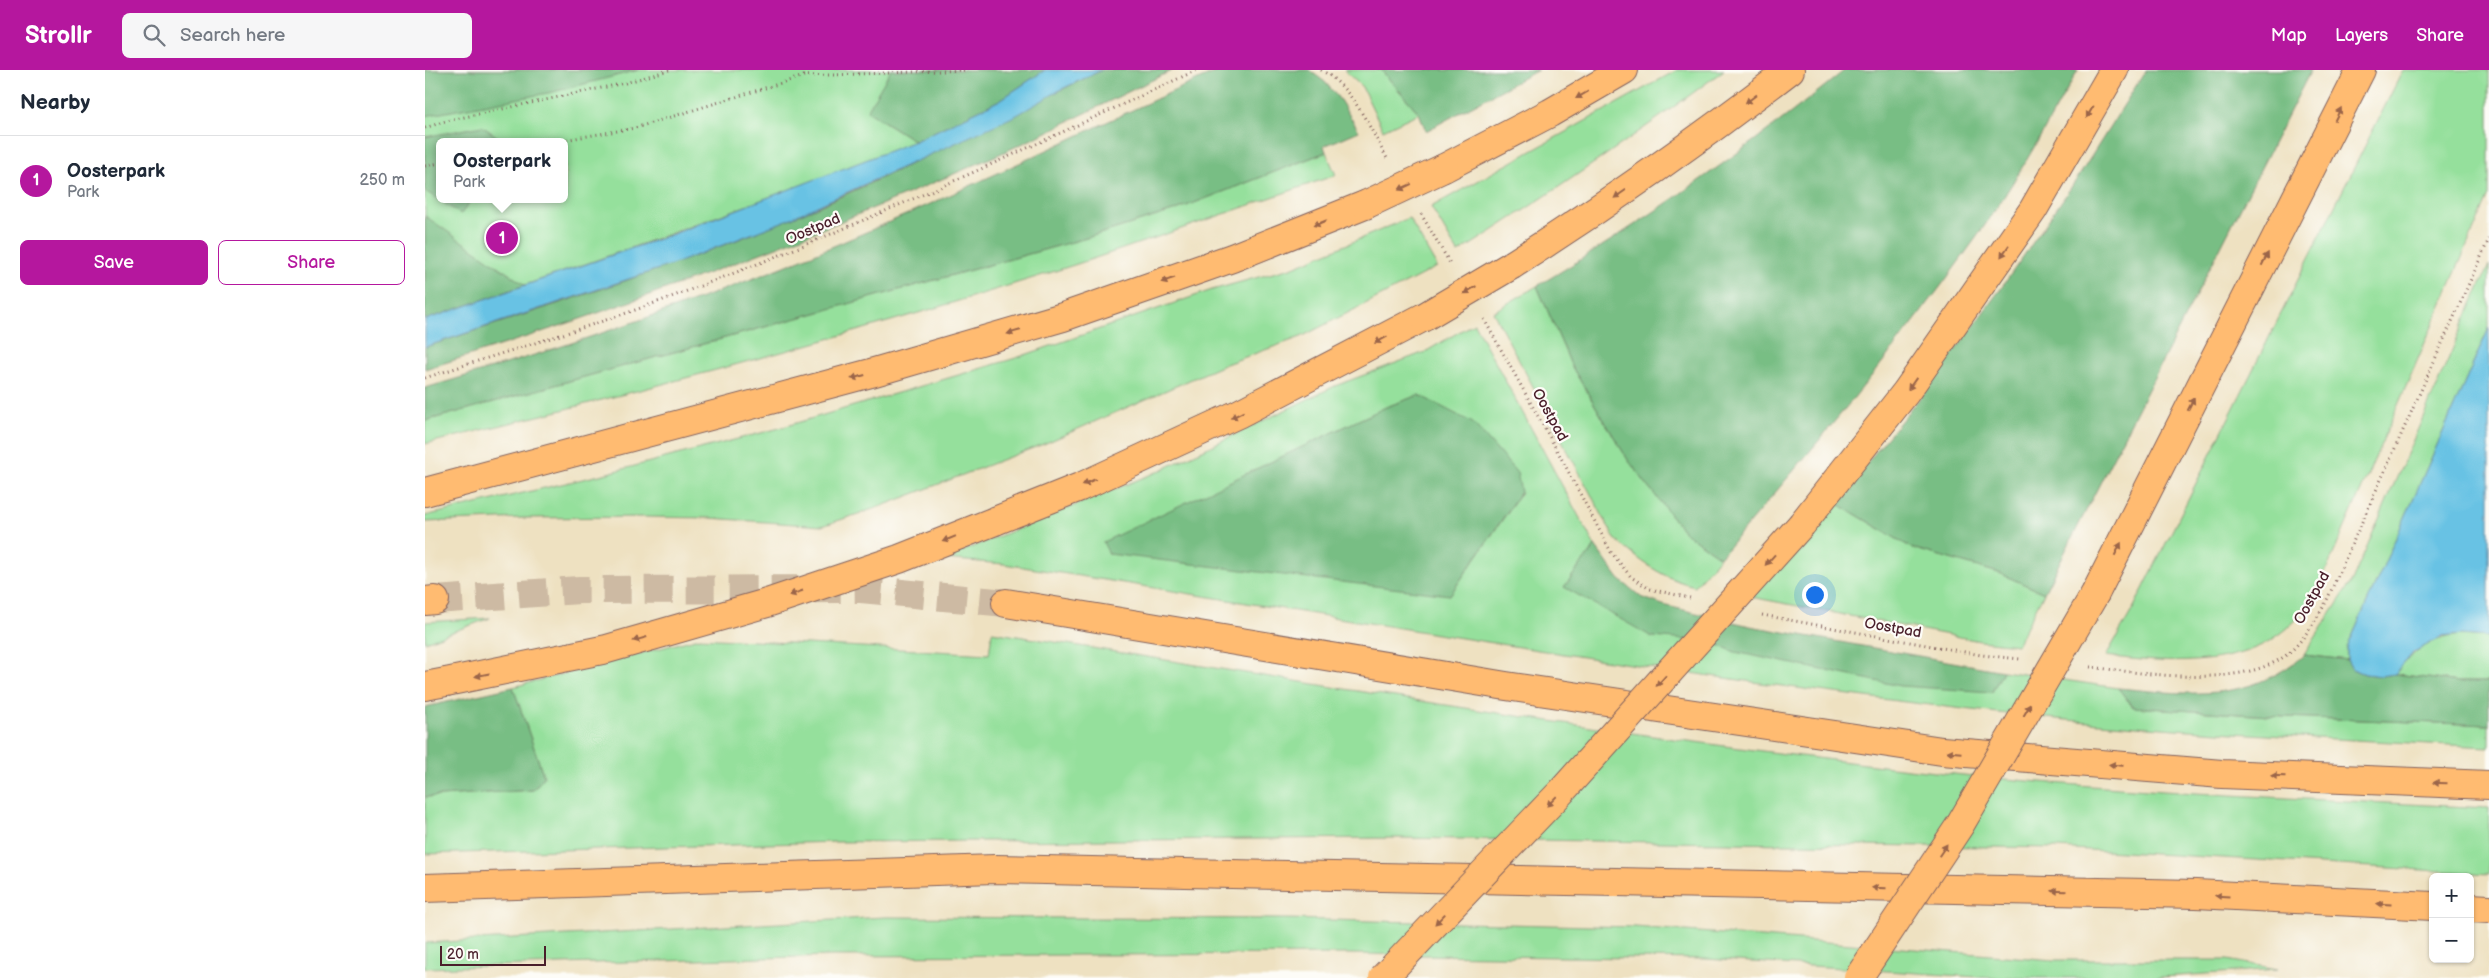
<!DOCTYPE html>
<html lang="en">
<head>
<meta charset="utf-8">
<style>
  :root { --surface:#fff; --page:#f6f6f7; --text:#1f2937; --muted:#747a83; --line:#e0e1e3; --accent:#b5179e }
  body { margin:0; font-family:"Balsamiq Sans",sans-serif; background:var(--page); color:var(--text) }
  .controls { position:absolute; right:15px; bottom:15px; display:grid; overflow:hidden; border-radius:8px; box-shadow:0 1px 4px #0004 }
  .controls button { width:45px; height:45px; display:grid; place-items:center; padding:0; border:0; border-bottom:1px solid var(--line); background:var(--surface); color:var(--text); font:25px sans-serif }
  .scale { position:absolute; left:15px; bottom:12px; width:106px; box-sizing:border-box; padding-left:5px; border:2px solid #4a1f2b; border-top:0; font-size:14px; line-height:18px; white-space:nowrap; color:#4a1f2b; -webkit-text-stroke:4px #fdfcf7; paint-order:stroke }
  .you { position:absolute; left:1389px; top:524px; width:18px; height:18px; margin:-12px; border:4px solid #fff; border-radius:50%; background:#1a73e8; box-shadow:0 0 0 8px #1a73e833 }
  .badge { display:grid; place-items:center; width:32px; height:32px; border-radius:50%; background:var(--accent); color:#fff; font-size:16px; font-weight:700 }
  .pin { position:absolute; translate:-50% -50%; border:2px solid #fff; box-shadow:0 1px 5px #0006 }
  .popup { position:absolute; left:11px; top:68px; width:132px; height:65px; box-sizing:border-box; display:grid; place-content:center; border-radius:8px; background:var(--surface); filter:drop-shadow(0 1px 4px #0005); font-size:16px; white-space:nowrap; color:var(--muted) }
  .popup b { font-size:19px; color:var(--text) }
  .popup::after { content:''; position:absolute; left:50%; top:100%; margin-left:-10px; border:10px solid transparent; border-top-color:var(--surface) }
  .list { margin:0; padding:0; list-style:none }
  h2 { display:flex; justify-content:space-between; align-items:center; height:65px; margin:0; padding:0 20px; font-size:21px }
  h2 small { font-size:16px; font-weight:400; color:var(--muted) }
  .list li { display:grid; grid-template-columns:32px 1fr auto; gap:15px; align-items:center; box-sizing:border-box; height:90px; padding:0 20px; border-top:1px solid var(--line) }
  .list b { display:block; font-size:19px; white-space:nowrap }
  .list p { margin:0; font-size:16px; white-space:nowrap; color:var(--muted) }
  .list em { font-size:16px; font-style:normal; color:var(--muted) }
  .actions { display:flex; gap:10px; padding:15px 20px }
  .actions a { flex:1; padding:11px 0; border:1px solid var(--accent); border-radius:8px; text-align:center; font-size:18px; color:var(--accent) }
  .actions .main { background:var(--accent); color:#fff }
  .icon { flex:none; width:28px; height:28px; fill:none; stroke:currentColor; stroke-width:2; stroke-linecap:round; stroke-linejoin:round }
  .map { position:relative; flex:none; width:2064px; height:908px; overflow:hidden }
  header { display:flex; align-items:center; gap:30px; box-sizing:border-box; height:70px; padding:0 25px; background:var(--accent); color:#fff }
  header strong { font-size:24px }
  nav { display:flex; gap:28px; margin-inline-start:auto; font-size:18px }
  .search { width:350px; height:45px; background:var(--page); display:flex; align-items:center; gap:12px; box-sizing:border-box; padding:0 18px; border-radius:8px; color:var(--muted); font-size:19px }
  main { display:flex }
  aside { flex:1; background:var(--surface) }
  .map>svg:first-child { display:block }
</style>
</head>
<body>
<header>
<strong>Strollr</strong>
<div class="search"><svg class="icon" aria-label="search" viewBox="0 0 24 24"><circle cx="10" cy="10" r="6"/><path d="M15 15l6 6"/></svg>Search here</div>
<nav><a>Map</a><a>Layers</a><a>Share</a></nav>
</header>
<main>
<aside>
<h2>Nearby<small></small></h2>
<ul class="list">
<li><span class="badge">1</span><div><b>Oosterpark</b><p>Park</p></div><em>250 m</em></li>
</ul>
<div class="actions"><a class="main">Save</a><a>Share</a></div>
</aside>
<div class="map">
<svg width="2064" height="908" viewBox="0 0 2064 908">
  <rect width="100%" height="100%" fill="#fdfcf7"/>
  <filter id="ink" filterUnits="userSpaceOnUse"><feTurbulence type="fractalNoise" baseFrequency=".02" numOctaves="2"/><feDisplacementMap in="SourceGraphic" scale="10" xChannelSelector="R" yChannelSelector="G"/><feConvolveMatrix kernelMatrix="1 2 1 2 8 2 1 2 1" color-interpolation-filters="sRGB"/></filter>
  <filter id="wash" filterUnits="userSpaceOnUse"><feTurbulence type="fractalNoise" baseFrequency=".0096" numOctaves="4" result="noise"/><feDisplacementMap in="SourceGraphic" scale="20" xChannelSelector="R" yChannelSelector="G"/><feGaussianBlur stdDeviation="1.12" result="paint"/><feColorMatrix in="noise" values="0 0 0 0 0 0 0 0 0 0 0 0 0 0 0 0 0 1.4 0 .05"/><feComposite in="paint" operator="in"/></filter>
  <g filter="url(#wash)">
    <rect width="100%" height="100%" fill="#eee1c1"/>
    <path fill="#95e09c" stroke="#708064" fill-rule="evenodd" d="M0 0H582L458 51 490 71C360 122 231 170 100 215L74 198 0 225ZM15 72H140V129H15Z
      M919 0H956L994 43 958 60 937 17Z
      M1252 0H1299C1212 65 1124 125 1033 183L1006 137Z
      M1978 0H2064V125L1898 508C1889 522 1880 541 1868 553 1821 600 1741 594 1681 586L1709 537Z
      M901 82 911 105C800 143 689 184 576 218 386 277 193 327 0 374V351L658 169 751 140Z
      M984 148 1012 197 876 267 801 294 621 373 454 437 397 456 285 448 220 447 98 448 0 452V446L179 404 351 359 591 288 787 220 866 198Z
      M2064 195V258L1922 578V590L1879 585 1927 511Z
      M1112 216 1147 297 1203 390 1258 461 1295 487 1270 516C1238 509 1215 491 1190 469L1068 242Z
      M1049 253 1170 476 1139 517 1286 572 1567 622 1578 601 1693 618 1708 637 1860 647 2064 655V677C1889 668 1713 660 1539 639 1217 602 899 544 579 494L518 489 732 402 910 316 1000 282ZM994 325 1096 423 1025 525 817 406 961 337Z
      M1410 432 1487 478 1574 503 1619 523 1592 575 1555 571 1326 527Z
      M65 548 0 572V552Z
      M567 562C869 610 1171 663 1474 698 1670 721 1867 728 2064 738V804L1631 778 973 768 410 772 0 784V727L108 720 119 707 88 617 274 568 564 584Z
      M2035 565 2064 567V612H2034L1970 604C1990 580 2003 569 2035 565Z
      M460 847 861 849 1210 857 1629 890H1802L1853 899 1723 908H1567L1281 889 927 884 406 886 0 898V873Z"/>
    <path fill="#78be84" stroke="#616e58" d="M0 0H214L128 22 0 46Z
      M466 0H620L575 30 490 71 442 41Z
      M677 0H748C683 31 620 65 554 93 374 172 189 242 0 299V277C120 238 240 200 357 152 466 107 570 51 677 0Z
      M795 0H884L900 12 915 30 934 61 899 76 901 82 751 140 658 169 0 351V318C149 275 296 225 439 163 559 112 676 53 795 0Z
      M956 0H1113L1001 61 994 43Z
      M1420 0H1653C1621 57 1589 115 1551 168 1472 279 1384 384 1295 487L1258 461 1203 390 1147 297 1112 216C1217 154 1325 77 1420 0Z
      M1721 0H1886L1619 523 1574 503 1487 478 1410 432 1498 324 1577 217 1654 106Z
      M57 56 80 72H15V129H47L36 144 0 121V67Z
      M0 146 100 215 0 250Z
      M994 325 1048 353 1092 403 1096 422 1025 525 684 484 678 472 961 337Z
      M1170 476 1194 509 1216 527 1238 535 1325 556 1578 601 1567 622 1475 616 1310 582 1286 572 1227 567 1139 517Z
      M1879 585 1922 590 1927 599 1940 604 1956 606 1970 604 2034 612H2064V655L1860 647 1708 637 1693 618C1763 624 1821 634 1879 585Z
      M88 617 119 707 108 720 0 727V637Z"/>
    <path fill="#67c2e4" stroke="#587088" d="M620 0H677L637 19 592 45 357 152 249 194 0 277V250L248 164 490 71 575 30Z
      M2064 258V567L2035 565 2017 567 1989 582 1970 604 1956 606 1940 604 1927 599 1922 590V578Z"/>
  </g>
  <g filter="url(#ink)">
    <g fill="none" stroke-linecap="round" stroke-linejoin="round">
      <path stroke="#cdbaa3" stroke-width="28" stroke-dasharray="28 14" stroke-linecap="butt" d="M10 530 155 520 436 519 581 533"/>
      <defs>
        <path id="motorway" d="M1019 98 1125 43 1199 0
          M1087 195C1183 134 1275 69 1365 0
          M0 422 446 303 638 247 807 188 940 135
          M570 451 655 417 813 344 999 247
          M1377 454 1481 322 1608 140 1689 0
          M1671 522 1936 0
          M0 531 10 530
          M581 533 1081 616 1517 681 1797 704 2064 715
          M0 616 21 612
          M0 818 570 799 1771 824 2008 836
          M2045 838 2064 839"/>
      </defs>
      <use href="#motorway" stroke="#836360" stroke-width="30"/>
      <path stroke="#836360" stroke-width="3" stroke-dasharray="1 4" stroke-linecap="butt" d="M896 0C929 19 944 57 963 90
        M0 58 21 51 200 13 244 0
        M127 72 210 58 379 6 543 0
        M0 96 15 93
        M996 144 1026 195
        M1059 249 1134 384 1186 482 1206 507 1225 519 1265 528
        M0 308C82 281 166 257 246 227 425 161 599 80 772 0
        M1337 545 1556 585 1595 589
        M1665 597C1719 603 1820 621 1865 582 1880 568 1891 550 1901 532L2064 169"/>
      <use href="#motorway" stroke="#ffbb71" stroke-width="28"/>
      <defs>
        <path id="motorway-bridge" d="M940 135 1019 98
          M999 247 1087 195
          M21 612 182 579 342 533 474 489 570 451
          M958 908 1137 721 1377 454
          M1433 908 1535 755 1671 522"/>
      </defs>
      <use href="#motorway-bridge" stroke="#836360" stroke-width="30" stroke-linecap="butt"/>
      <use href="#motorway-bridge" stroke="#ffbb71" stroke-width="28"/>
    </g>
    <defs><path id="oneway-solid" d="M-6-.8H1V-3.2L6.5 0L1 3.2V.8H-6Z" transform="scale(1.25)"/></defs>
    <g fill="#9b654a">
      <use href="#oneway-solid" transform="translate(1157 25) rotate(150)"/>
      <use href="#oneway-solid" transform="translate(1326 29) rotate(143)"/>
      <use href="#oneway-solid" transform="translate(1665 42) rotate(120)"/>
      <use href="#oneway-solid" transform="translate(1913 44) rotate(-63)"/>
      <use href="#oneway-solid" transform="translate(980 117) rotate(155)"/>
      <use href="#oneway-solid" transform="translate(1195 124) rotate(145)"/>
      <use href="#oneway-solid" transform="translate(895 153) rotate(158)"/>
      <use href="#oneway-solid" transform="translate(1580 181) rotate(125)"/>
      <use href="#oneway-solid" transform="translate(1840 189) rotate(-63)"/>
      <use href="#oneway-solid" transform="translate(743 210) rotate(161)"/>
      <use href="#oneway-solid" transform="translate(1045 220) rotate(149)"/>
      <use href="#oneway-solid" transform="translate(589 262) rotate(164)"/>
      <use href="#oneway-solid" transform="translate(956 270) rotate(152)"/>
      <use href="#oneway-solid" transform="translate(433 307) rotate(165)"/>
      <use href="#oneway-solid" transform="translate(1487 314) rotate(125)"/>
      <use href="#oneway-solid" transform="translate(1766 334) rotate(-63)"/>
      <use href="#oneway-solid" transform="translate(812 345) rotate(154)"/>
      <use href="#oneway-solid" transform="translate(664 412) rotate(156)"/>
      <use href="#oneway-solid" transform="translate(524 469) rotate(158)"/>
      <use href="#oneway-solid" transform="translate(1693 479) rotate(-63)"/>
      <use href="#oneway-solid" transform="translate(1345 490) rotate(132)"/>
      <use href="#oneway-solid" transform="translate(371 523) rotate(161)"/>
      <use href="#oneway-solid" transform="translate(215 569) rotate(164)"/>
      <use href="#oneway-solid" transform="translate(57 605) rotate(168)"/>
      <use href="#oneway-solid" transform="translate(1236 611) rotate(132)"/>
      <use href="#oneway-solid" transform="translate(1602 640) rotate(-60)"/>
      <use href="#oneway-solid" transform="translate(1529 682) rotate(-175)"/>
      <use href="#oneway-solid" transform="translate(1691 695) rotate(-175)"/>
      <use href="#oneway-solid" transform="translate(1853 706) rotate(-178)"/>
      <use href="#oneway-solid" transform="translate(2015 713) rotate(-178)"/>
      <use href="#oneway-solid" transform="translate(1127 731) rotate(134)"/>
      <use href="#oneway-solid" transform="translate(1518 780) rotate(-56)"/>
      <use href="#oneway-solid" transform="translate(1454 818) rotate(-179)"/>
      <use href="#oneway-solid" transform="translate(1634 821) rotate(-179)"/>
      <use href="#oneway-solid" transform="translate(1797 826) rotate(-177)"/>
      <use href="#oneway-solid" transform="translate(1959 834) rotate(-177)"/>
      <use href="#oneway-solid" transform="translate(1015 849) rotate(134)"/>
    </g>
  </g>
  <g text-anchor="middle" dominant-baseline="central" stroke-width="4.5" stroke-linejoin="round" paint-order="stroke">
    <g font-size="15" fill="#4a1f2b" stroke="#fdfcf7">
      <text transform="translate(388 159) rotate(-23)">Oostpad</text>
      <text transform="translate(1125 345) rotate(61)">Oostpad</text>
      <text transform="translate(1887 528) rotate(-61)">Oostpad</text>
      <text transform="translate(1468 558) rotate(10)">Oostpad</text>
    </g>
  </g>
</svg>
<div class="controls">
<button>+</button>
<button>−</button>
</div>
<div class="scale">20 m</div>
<div class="you"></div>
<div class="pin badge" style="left:77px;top:168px">1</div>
<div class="popup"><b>Oosterpark</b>Park</div>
</div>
</main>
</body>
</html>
